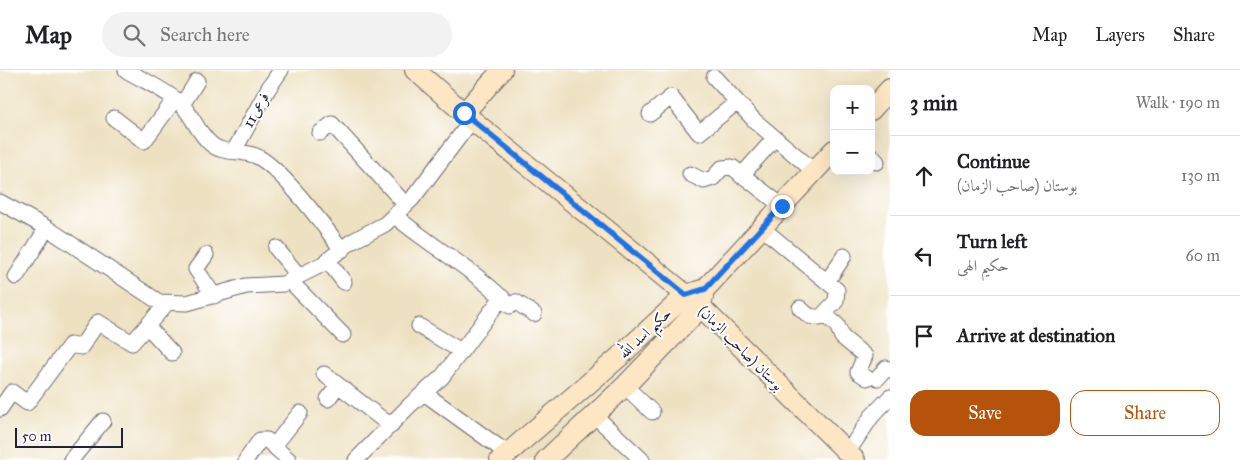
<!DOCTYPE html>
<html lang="en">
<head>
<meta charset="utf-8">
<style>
  :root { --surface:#fff; --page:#f2f2f2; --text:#202124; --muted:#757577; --line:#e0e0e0; --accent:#b45309 }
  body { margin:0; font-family:"IM FELL Great Primer",Amiri,serif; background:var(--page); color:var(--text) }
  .controls { position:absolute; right:15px; top:15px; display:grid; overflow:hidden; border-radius:10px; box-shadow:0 5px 20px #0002 }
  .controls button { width:45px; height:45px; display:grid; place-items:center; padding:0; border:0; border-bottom:1px solid var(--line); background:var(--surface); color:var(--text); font:25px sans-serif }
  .scale { position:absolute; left:15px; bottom:12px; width:108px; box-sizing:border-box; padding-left:5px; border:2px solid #22223b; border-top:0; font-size:14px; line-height:18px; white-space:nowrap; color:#22223b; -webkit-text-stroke:4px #fff; paint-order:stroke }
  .stop { position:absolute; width:15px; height:15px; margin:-11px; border:4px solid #1a73e8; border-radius:50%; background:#fff }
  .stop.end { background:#1a73e8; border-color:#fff; box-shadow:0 1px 5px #0008 }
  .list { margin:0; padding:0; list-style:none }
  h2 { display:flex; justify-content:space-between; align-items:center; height:65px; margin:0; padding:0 20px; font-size:21px }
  h2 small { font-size:16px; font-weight:400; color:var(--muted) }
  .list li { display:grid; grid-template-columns:32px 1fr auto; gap:15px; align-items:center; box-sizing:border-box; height:80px; padding:0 20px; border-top:1px solid var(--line) }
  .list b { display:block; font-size:19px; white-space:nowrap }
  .list p { margin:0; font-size:16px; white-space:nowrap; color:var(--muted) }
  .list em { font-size:16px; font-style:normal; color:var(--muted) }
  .actions { display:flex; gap:10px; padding:15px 20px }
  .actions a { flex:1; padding:11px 0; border:1px solid var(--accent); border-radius:15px; text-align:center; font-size:18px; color:var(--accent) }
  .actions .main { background:var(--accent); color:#fff }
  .icon { flex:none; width:28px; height:28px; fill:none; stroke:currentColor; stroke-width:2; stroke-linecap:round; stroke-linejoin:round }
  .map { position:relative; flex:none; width:890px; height:390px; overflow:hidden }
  header { display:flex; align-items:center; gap:30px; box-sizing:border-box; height:70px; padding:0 25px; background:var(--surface); border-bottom:1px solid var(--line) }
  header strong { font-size:24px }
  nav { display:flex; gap:28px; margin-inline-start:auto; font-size:18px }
  .search { width:350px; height:45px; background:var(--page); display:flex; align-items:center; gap:12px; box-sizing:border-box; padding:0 18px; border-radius:28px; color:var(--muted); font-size:19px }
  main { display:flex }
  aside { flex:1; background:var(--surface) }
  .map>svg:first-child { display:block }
</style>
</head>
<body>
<header>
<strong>Map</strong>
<div class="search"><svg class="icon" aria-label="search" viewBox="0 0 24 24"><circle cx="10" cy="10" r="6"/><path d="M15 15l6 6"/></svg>Search here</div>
<nav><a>Map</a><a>Layers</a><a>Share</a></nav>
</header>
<main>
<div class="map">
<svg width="890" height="390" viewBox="0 0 890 390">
  <rect width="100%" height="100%" fill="#fff"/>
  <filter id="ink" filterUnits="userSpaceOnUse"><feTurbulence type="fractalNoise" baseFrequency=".02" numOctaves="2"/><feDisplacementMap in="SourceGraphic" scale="10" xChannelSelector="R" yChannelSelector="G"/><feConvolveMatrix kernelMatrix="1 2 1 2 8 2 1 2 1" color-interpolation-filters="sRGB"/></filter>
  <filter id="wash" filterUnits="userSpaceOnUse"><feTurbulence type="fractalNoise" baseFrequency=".0096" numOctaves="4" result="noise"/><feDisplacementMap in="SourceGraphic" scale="20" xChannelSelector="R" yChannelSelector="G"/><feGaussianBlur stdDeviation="1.12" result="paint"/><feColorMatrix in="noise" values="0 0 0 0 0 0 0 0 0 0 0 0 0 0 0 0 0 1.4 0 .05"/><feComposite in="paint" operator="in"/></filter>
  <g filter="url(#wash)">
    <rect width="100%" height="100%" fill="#eee1c1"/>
  </g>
  <g filter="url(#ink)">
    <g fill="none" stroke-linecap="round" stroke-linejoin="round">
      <defs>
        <path id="street" d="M126 0C144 11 166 20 181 34 192 44 197 62 211 74 223 85 243 79 258 87 281 99 325 157 342 180
          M714 7 755 51 814 101
          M182 35 197 11
          M650 44 671 27 699 63 737 32
          M114 48 144 71 175 29
          M320 63 332 54 406 135
          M234 81 268 19 281 0
          M871 85 877 92
          M690 104 704 111 713 108 722 98 732 97 782 136
          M741 106 775 68
          M0 132 47 158 159 232 187 233 246 216 283 214 323 194 351 172 385 154 412 129 472 50
          M394 145C431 177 476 200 510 236L516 232 534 244
          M762 158 837 220 836 231 820 248 809 246 800 238
          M276 178 299 206
          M206 185 196 199 214 226
          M328 191 344 212
          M16 207 47 158
          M290 211 343 265
          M827 212 844 186
          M824 244 837 255 842 267 865 286 858 302 867 308
          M147 256 172 283
          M419 256 461 281
          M324 304 391 356
          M878 308 886 298 890 300
          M625 316 652 342
          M424 323 507 383
          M328 329 338 315
          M0 339 12 322 27 333 70 275 81 277 98 252 132 273 167 233
          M594 345 642 390
          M274 376 300 343
          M847 383 872 346 890 327
          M71 390 103 351
          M246 390 260 370H267L289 390
          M356 390 410 335 442 307 502 227"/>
        <path id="secondary" d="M415 0 472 50 701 237 855 390
          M871 40 890 19
          M464 43 502 0
          M500 390 618 288 686 225 705 219 834 80
          M546 390 625 316 701 237 703 226"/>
      </defs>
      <use href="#street" stroke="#69656a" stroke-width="17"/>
      <use href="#secondary" stroke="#69656a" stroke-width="22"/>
      <use href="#street" stroke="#fff" stroke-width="15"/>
      <use href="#secondary" stroke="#fce6c4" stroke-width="20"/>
    </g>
  </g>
  <g fill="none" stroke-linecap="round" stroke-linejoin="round" filter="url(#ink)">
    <path stroke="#1a73e8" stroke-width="6" d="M464 43 686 225 705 219 782 136"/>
  </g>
  <g text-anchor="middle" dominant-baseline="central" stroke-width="4" stroke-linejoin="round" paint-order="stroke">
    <g font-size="15" fill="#22223b" stroke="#fff">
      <text transform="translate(256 40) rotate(-61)">فرعی11</text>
      <text transform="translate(645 263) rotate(-43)">حکیم اسد الله</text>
      <text transform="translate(741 278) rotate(45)">بوستان (صاحب الزمان)</text>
    </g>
  </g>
</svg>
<div class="controls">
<button>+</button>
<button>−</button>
</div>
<div class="scale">50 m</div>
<div class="stop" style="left:464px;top:43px"></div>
<div class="stop end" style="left:782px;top:136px"></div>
</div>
<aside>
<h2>3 min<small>Walk · 190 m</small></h2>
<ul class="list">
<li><svg class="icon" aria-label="ahead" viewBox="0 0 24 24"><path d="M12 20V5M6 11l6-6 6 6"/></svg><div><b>Continue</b><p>بوستان (صاحب الزمان)</p></div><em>130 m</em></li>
<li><svg class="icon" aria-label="left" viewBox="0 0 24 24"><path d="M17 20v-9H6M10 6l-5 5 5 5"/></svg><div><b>Turn left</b><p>حکیم الهی</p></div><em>60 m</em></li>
<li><svg class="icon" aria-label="arrive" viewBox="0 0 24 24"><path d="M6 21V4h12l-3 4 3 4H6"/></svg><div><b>Arrive at destination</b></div></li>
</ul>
<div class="actions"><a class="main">Save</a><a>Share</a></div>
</aside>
</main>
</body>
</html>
